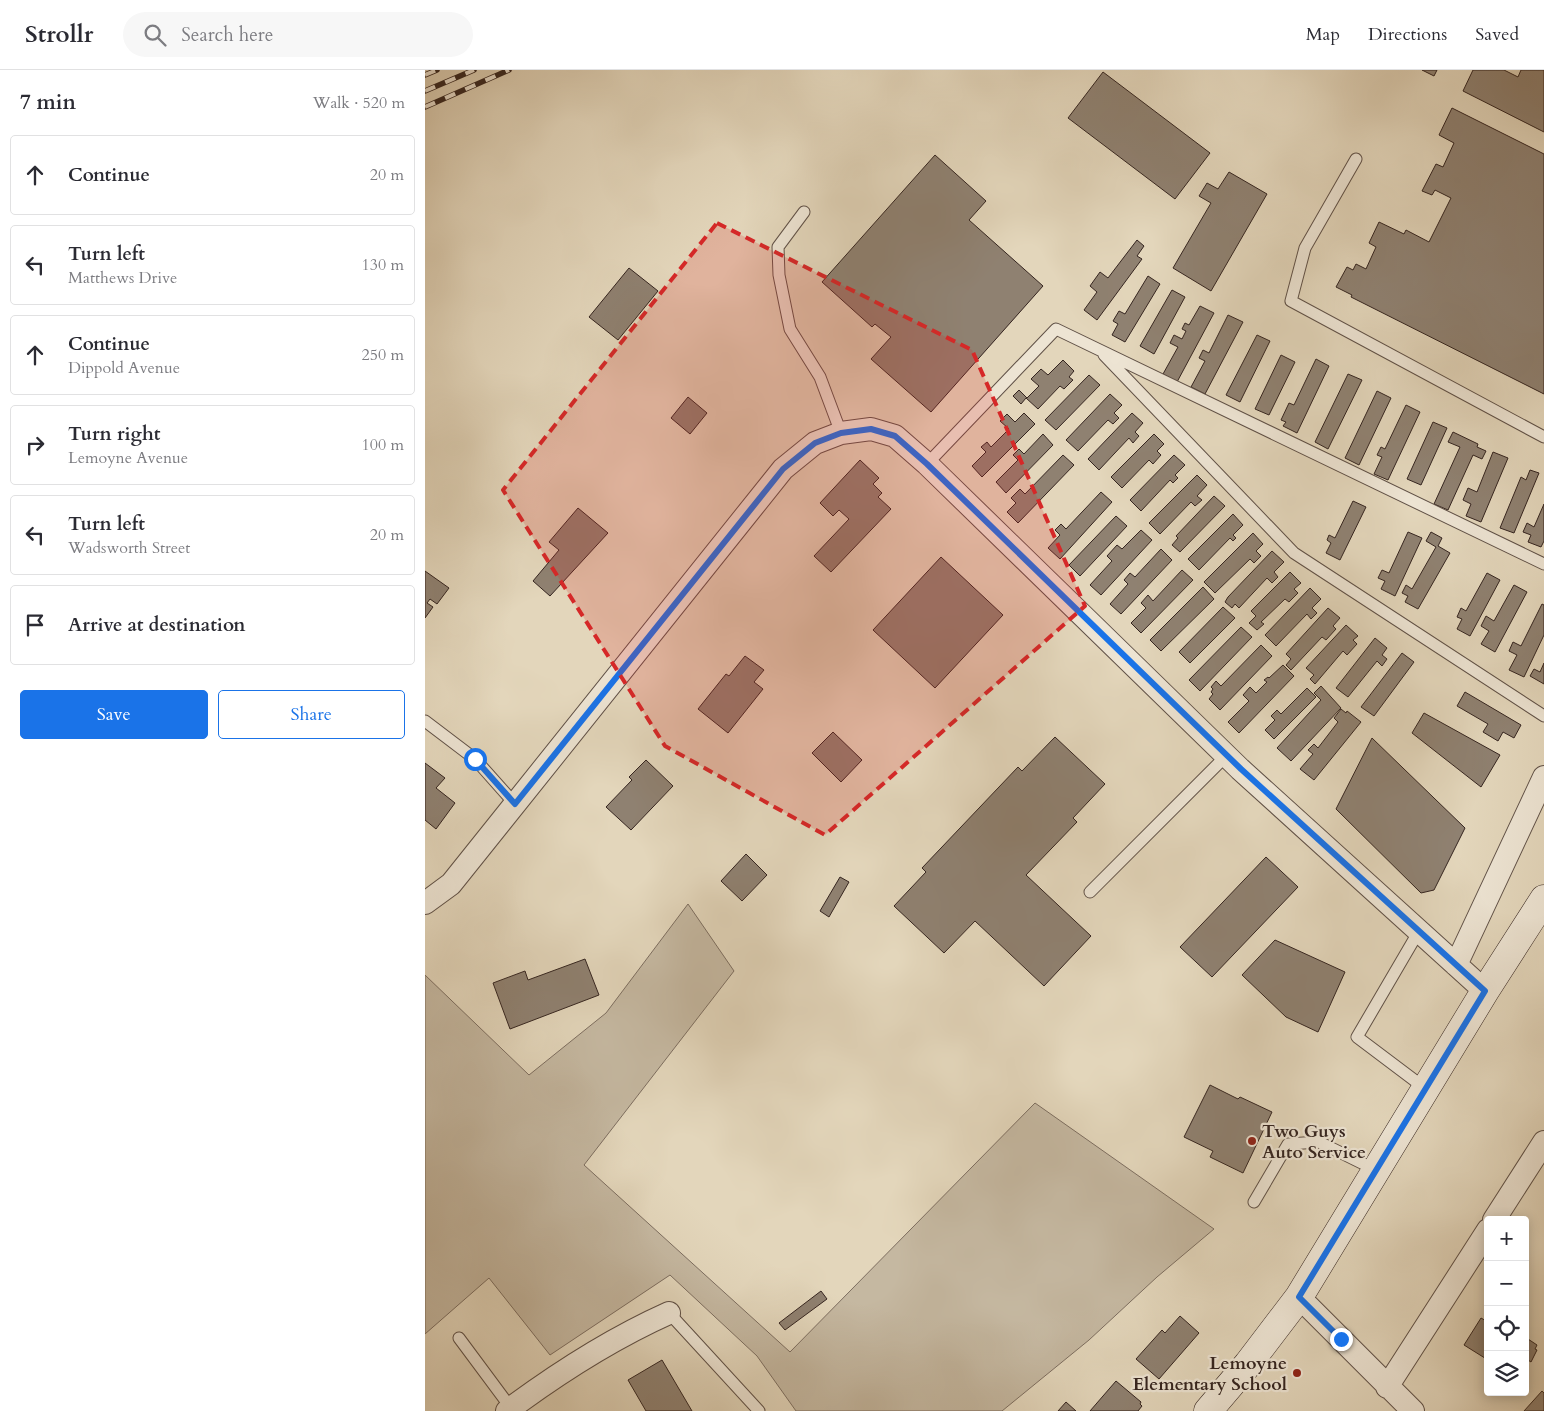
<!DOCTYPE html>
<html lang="en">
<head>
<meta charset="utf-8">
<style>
  :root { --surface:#fff; --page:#f7f7f7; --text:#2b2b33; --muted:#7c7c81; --line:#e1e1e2; --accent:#1a73e8 }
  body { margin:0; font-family:Cardo,serif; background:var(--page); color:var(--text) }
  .controls { position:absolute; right:15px; bottom:15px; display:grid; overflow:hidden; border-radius:5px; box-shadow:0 2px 12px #0003 }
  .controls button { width:45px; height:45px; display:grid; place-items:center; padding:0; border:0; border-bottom:1px solid var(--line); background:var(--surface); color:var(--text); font:25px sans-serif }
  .stop { position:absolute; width:15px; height:15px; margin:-11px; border:4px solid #1a73e8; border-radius:50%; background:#fff }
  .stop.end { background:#1a73e8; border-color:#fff; box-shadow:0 1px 5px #0008 }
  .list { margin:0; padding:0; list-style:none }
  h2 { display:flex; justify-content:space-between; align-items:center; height:65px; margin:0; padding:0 20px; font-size:21px }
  h2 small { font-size:16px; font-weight:400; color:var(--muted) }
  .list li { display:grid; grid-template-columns:32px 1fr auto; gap:15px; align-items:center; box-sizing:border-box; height:80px; margin:0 10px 10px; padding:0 10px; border:1px solid var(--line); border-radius:5px }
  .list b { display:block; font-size:19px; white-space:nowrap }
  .list p { margin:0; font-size:16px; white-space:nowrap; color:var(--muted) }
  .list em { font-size:16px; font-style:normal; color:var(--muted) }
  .actions { display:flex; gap:10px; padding:15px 20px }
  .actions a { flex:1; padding:11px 0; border:1px solid var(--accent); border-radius:5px; text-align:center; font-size:18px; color:var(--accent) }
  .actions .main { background:var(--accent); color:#fff }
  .icon { flex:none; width:28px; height:28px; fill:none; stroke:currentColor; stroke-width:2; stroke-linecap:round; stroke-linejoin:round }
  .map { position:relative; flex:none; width:1119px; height:1341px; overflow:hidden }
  header { display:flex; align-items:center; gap:30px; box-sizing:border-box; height:70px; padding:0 25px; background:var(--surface); border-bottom:1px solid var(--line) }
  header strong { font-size:24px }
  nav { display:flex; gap:28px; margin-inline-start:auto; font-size:18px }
  .search { width:350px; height:45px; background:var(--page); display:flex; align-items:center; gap:12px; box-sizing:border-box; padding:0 18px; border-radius:28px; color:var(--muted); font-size:19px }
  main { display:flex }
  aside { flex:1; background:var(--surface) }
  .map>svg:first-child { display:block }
</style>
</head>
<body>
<header>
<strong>Strollr</strong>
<div class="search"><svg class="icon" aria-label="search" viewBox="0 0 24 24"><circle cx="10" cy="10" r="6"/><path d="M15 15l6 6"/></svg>Search here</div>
<nav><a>Map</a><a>Directions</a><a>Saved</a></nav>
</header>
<main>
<aside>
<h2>7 min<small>Walk · 520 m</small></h2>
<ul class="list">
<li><svg class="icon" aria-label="ahead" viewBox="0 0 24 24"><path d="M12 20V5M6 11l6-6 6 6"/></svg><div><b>Continue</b></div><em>20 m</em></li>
<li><svg class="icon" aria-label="left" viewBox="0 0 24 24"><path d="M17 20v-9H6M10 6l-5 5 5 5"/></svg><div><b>Turn left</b><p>Matthews Drive</p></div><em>130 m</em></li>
<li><svg class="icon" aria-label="ahead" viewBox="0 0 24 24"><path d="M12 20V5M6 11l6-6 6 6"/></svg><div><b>Continue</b><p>Dippold Avenue</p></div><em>250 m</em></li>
<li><svg class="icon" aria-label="right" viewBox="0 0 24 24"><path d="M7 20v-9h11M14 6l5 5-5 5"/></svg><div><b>Turn right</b><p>Lemoyne Avenue</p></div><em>100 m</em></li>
<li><svg class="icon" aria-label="left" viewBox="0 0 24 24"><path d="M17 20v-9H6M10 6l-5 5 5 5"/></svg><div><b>Turn left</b><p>Wadsworth Street</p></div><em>20 m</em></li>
<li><svg class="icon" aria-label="arrive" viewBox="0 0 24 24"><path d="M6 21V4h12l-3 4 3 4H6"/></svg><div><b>Arrive at destination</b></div></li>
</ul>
<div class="actions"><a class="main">Save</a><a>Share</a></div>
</aside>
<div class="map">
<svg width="1119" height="1341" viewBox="0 0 1119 1341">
  <rect width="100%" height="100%" fill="#e3d6bb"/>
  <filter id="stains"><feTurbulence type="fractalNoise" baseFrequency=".004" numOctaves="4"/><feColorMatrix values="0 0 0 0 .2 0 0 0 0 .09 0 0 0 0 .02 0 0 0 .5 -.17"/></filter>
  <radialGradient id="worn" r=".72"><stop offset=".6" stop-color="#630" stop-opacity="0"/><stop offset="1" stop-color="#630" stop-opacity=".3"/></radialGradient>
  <path fill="#c5b8a1" stroke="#7d6e60" d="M263 834 309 901 159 1095 365 1282 610 1033 789 1159 732 1207 664 1270 577 1341H371L332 1286 245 1205 125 1285 64 1208 0 1264V905L104 1005 181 943Z"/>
  <path fill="#8f8171" stroke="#352520" d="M997 0H1012L1009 6Z
    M1048 0H1079L1093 7 1096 0H1119V62L1038 21Z
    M678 2 785 83 750 129 643 48Z
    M1027 38 1119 84V324L926 227 927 225 911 217 922 197 928 200 931 194 941 199 951 177 944 173 954 152 979 164 981 160 1004 172 1026 128 1010 120 1007 125 997 121 1011 94 1018 97 1029 73 1014 65Z
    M510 85 561 131 544 150 618 216 506 342 446 289 466 267 450 254 447 257 397 212Z
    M804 102 842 124 786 221 748 198 786 133 774 126 782 113 793 119Z
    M712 170 719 176 712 186 717 189 672 250 659 240 672 222 665 216 675 202 683 208Z
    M204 198 233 221 193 270 164 247Z
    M723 206 735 214 700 272 687 265 693 254 688 251 694 241 700 244Z
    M747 220 760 227 729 284 715 276Z
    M775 236 789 243 752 312 738 304 753 277 745 273 749 265 757 269 761 261 757 259 760 253 764 255Z
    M803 245 818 252 780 324 766 317 780 291 774 288 778 280 784 283Z
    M832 265 845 271 815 332 801 325Z
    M856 285 870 292 844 345 830 339Z
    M891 289 904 296 872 363 858 356 861 352 856 350 864 333 869 335Z
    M638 290 649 301 644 307 648 310 639 319 635 316 613 339 601 328 596 334 588 326 594 320 602 328 614 316 606 309 616 299 623 305Z
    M923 304 937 310 903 379 890 372Z
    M664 305 675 315 631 360 620 350Z
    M952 321 966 328 934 395 920 388Z
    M685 324 697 335 689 343 694 348 688 354 683 350 653 381 641 370Z
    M263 327 282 343 265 364 246 348Z
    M981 335 995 342 963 410 949 404 957 387 952 385 956 377 960 379Z
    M599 343 610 354 557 407 547 396 561 382 556 377 562 372 566 377 584 359 575 351 582 344 590 352Z
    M707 343 718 353 710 362 714 366 708 373 704 368 674 400 663 389Z
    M1008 352 1022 358 996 415 982 409Z
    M1028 362 1053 374 1052 377 1061 381 1057 389 1048 385 1023 440 1009 434 1035 377 1023 372Z
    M618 364 628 375 581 423 571 412 593 390 588 385 594 379 599 384Z
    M729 364 739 374 732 381 736 385 728 394 724 390 697 418 686 407Z
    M1068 382 1083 388 1056 452 1041 446 1046 434 1038 430 1043 418 1052 422Z
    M638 385 649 395 593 453 582 442 591 433 586 428 595 419 600 424Z
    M749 385 760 395 750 405 753 408 748 413 745 410 716 441 705 430Z
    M435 390 454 408 448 414 457 423 453 427 466 439 406 502 389 486 424 449 414 440 408 446 395 433Z
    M1105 400 1114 403 1089 463 1075 458 1096 407 1101 410Z
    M772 405 782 415 772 426 777 430 770 436 766 432 735 464 724 453Z
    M676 422 687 432 635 489 623 478 635 465 630 460 636 454 641 459Z
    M789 426 800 436 755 482 747 475 753 468 751 466Z
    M928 431 941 437 915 490 901 483 906 473 902 470 904 465 910 468Z
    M1119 434V471L1116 477 1103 472 1106 465 1098 462 1102 453 1109 457Z
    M153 438 183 463 125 526 108 511 134 480 124 472Z
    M808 444 818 455 808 465 811 468 808 471 805 468 774 500 763 489Z
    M691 446 702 456 655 506 644 495Z
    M716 460 727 470 676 525 665 515 687 491 682 486 692 475 697 479Z
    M983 462 997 468 970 526 956 519 960 511 953 508 957 500 964 503Z
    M1006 462 1017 468 1013 476 1025 483 993 539 980 532 983 526 977 523 981 515 987 519 1011 477 1001 471Z
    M828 463 838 474 831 481 836 486 829 493 825 489 790 523 779 512Z
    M736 479 747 490 696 544 685 534 703 514 699 510 705 503 710 507Z
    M847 481 859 492 849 502 853 507 847 513 842 508 814 538 810 534 807 538 800 532 803 527Z
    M516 487 578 545 510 618 448 560Z
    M757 500 768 510 716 563 706 553 721 538 716 533 723 525 728 531Z
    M0 501 24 518 12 534 5 529 2 533 8 537 0 548Z
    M865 502 876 513 869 519 873 523 864 532 860 529 836 552 839 554 832 560 824 553 831 546 826 541Z
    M1062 503 1075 510 1045 566 1032 559 1037 549 1032 547 1036 538 1041 541Z
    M1089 515 1102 522 1070 582 1056 574 1064 561 1056 556 1061 546 1069 551Z
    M778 517 789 529 736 581 725 570Z
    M885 518 896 529 887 538 892 543 886 549 882 544 851 576 840 565Z
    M1117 534 1119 535V565L1099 607 1084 600 1092 585 1084 581 1088 572 1096 576Z
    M798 537 810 548 765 593 754 582Z
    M903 538 915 548 908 556 911 559 901 570 897 567 866 600 861 595 866 589 861 584Z
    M921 555 933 566 928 570 932 574 922 585 918 581 890 614 885 609 889 605 881 598Z
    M816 557 827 567 775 621 764 610Z
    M950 568 962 578 957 585 962 589 957 596 952 591 923 627 911 618Z
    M836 575 847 586 795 640 784 629 788 624 786 622 788 619 786 617 791 611 796 616Z
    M977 583 989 592 949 646 936 637Z
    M320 586 339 600 329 612 338 619 303 663 273 639 301 604 304 606Z
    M1119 593V614L1105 606 1109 599 1115 602Z
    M858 595 869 606 814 663 803 652 824 631 818 625 825 617 831 623 842 612 839 610 843 607 844 608Z
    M896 616 916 638 866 691 852 678 896 630 889 623Z
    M882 618 891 627 849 669 840 660 850 650 846 646 852 640 856 644Z
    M1040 622 1096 655 1089 668 1078 662 1073 671 1058 662 1063 654 1032 636Z
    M916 639 921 643 922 641 936 652 889 710 875 699 888 684 883 680 889 674 893 678 913 652 909 648Z
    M999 643 1075 685 1056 717 987 663Z
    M408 662 437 690 416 712 387 683Z
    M630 667 680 714 648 748 652 752 601 805 666 866 619 916 550 851 519 883 469 836 501 802 497 798 593 697 597 701Z
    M947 668 1040 758 1009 820 996 823 911 739Z
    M221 690 248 716 206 760 181 737 207 710 204 707Z
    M0 693 20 708 11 718 30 733 11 759 0 750Z
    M321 784 342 805 317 831 296 811Z
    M841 787 873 817 787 907 755 877Z
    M415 807 424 812 404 847 395 841Z
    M850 870 920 902 893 962 861 947 817 905Z
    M160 889 174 925 85 959 68 913 100 901 103 910Z
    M785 1015 813 1029 815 1027 847 1042 818 1103 785 1087 788 1081 759 1067Z
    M396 1221 402 1229 360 1260 354 1253Z
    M755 1246 774 1263 734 1309 711 1289 737 1260 740 1263Z
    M1056 1248 1063 1252V1290L1039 1275Z
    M1100 1267 1112 1275 1110 1279 1112 1280 1106 1292 1100 1288Z
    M237 1290 267 1341H221L203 1310Z
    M691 1311 716 1332 715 1334 717 1336 713 1341H665Z
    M1117 1321 1119 1323V1341H1099Z
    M641 1332 651 1341H633Z"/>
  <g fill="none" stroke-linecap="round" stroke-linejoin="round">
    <defs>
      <path id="lane" d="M931 89 880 178 866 231 1119 367
        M379 142 353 177 354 205 365 259 395 307 416 363
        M679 285 869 483 1119 646
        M502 394 631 259 1119 494
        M0 651 50 689 90 734
        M665 822 802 685
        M994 861 932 967 1001 1019
        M829 1132 863 1074 894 1072 951 1100
        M244 1243 334 1341
        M34 1268 86 1338"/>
      <path id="street" d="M0 833 26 814 358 399 390 373 416 363 446 359 470 366 502 394 815 699 1060 921
        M1031 895 1119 707
        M1069 1150 1119 1072
        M874 1227 988 1341
        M962 1317 1063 1160
        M82 1341C133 1303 186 1269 244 1243"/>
      <path id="secondary" d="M783 1341 823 1294 874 1227 1060 921 1119 829"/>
    </defs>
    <use href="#lane" stroke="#605147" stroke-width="13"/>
    <use href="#street" stroke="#605147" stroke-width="24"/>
    <use href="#secondary" stroke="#352520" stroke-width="29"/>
    <use href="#lane" stroke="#ede4d3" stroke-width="11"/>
    <use href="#street" stroke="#ede4d3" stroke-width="22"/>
    <use href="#secondary" stroke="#ede4d3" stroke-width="28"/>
    <defs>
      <path id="rail" d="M0 5 12 0
        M0 21 49 0
        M0 37 84 0"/>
    </defs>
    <use href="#rail" stroke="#352520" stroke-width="5.5"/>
    <use href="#rail" stroke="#ede4d3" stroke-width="4" stroke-dasharray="11" stroke-linecap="butt"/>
  </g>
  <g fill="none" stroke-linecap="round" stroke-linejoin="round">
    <path stroke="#1a73e8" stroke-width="6" d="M50 689 90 734 358 399 390 373 416 363 446 359 470 366 502 394 816 699 1060 921 874 1227 916 1269"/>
  </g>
  <path fill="#d62828" fill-opacity="0.2" stroke="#d62828" stroke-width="4" stroke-dasharray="10 6" stroke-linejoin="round" d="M292 153 547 280 660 536 400 765 240 676 78 420Z"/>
  <g fill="#8f2418" stroke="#ede4d3" stroke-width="2">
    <circle cx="827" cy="1071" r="5"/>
    <circle cx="872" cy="1303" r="5"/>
  </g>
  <g text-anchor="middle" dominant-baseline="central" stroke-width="4.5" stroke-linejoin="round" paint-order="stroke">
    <g font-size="18" font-weight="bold" fill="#352520" stroke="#ede4d3" text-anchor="start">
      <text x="837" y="1061">Two Guys<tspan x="837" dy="21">Auto Service</tspan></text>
      <text x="862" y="1293" text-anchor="end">Lemoyne<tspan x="862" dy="21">Elementary School</tspan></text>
    </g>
  </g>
  <rect width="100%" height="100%" filter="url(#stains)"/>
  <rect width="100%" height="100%" fill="url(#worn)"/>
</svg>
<div class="controls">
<button>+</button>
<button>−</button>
<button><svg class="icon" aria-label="locate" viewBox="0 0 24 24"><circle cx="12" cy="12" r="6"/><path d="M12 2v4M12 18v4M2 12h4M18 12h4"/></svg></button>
<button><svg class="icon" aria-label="layers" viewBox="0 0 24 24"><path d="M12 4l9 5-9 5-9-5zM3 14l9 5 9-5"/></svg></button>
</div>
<div class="stop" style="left:50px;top:689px"></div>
<div class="stop end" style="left:916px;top:1269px"></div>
</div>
</main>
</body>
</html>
